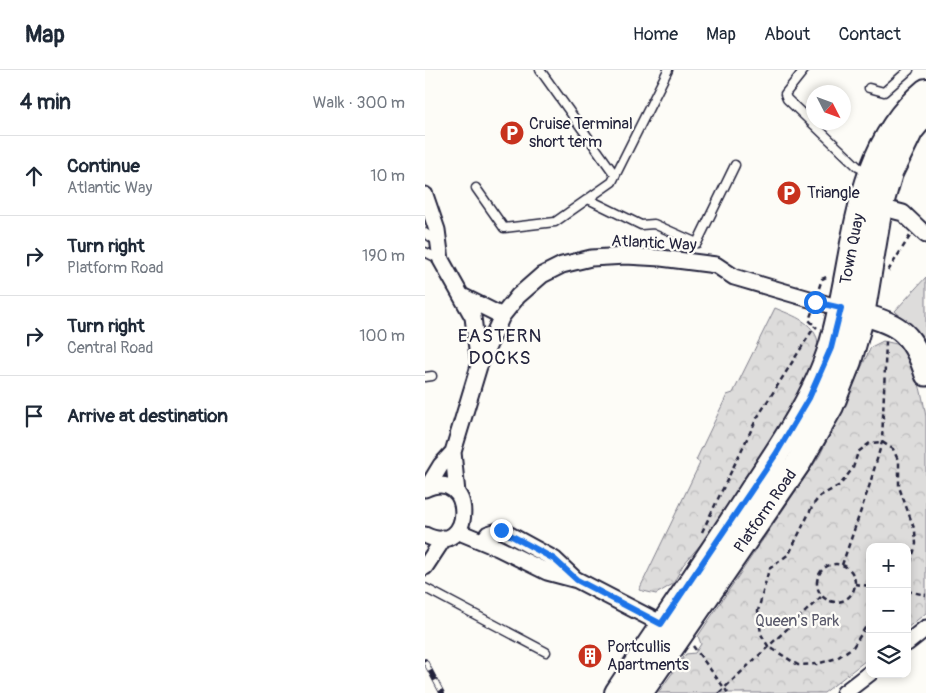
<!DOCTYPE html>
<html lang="en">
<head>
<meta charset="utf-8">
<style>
  :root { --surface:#fff; --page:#f2f2f3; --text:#1f2937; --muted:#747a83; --line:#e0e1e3 }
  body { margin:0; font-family:Pangolin,sans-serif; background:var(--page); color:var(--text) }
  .controls { position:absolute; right:15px; bottom:15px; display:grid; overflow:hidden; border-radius:10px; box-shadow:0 2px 8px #0003 }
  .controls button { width:45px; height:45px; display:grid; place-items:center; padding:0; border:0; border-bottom:1px solid var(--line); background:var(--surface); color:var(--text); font:25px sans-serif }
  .compass { position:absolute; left:381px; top:15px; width:45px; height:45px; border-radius:50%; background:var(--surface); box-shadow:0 2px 8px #0003; rotate:132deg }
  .stop { position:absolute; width:15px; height:15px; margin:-11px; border:4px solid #1a73e8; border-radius:50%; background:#fff }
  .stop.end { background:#1a73e8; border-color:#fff; box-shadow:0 1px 5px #0008 }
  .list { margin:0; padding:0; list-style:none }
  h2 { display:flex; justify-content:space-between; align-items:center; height:65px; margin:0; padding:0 20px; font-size:21px }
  h2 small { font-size:16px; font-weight:400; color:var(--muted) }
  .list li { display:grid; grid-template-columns:32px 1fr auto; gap:15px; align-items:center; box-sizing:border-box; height:80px; padding:0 20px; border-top:1px solid var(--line) }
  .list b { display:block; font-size:19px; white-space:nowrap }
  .list p { margin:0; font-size:16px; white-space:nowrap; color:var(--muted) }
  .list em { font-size:16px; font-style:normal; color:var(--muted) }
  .icon { flex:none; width:28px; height:28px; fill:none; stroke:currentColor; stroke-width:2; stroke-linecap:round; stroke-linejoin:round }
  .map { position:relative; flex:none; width:501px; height:623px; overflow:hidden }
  header { display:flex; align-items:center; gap:30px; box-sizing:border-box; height:70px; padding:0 25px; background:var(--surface); border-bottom:1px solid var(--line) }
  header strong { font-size:24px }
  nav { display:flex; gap:28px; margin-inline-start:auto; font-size:18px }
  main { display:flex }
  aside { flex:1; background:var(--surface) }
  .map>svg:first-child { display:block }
</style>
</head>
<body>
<header>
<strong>Map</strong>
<nav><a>Home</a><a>Map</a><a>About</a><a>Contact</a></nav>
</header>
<main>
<aside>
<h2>4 min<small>Walk · 300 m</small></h2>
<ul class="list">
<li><svg class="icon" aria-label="ahead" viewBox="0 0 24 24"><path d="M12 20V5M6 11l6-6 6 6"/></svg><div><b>Continue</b><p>Atlantic Way</p></div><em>10 m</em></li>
<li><svg class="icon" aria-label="right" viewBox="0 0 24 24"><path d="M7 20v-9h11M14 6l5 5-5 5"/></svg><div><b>Turn right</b><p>Platform Road</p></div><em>190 m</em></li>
<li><svg class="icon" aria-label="right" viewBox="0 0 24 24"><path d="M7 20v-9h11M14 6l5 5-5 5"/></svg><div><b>Turn right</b><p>Central Road</p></div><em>100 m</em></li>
<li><svg class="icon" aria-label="arrive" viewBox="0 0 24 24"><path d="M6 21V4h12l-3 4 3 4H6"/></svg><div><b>Arrive at destination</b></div></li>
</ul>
</aside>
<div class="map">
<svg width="501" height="623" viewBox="0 0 501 623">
  <defs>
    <pattern id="forest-crowns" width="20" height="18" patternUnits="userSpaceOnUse" patternTransform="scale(1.25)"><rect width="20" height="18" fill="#dddcdb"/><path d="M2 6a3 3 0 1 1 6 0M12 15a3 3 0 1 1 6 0" fill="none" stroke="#bdbcbd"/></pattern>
  </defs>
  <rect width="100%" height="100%" fill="#fdfcf7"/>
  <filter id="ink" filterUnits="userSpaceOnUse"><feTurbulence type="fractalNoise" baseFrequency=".02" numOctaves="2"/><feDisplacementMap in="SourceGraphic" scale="10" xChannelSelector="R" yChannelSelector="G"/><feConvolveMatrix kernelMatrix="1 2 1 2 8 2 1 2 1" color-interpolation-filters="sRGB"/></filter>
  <g filter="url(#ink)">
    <path fill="url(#forest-crowns)" stroke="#807f8b" d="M350 238C366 245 385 250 392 268 400 291 324 406 309 431L301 436 281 468 258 495 248 514 231 524 214 520 275 393 271 390 302 325 308 323Z
      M458 271 476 275C491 297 497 321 501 347V543L482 558V477H445V587L399 623H233L261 584 270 583 276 574 273 566 395 385 446 277Z"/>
    <path fill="#dddcdb" stroke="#807f8b" d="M501 207V270L470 241Z"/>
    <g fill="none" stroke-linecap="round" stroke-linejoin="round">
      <defs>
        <path id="lane" d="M115 0 190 105
          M379 0 360 24 362 29 433 97 443 102
          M444 18 459 22 484 0
          M51 118 79 158 130 152 187 112 243 0
          M163 129 216 155 229 154 272 173 310 95
          M0 163 13 172
          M0 182 16 190
          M0 307 7 306
          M0 518 121 582"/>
        <path id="street" d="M0 125 12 160 16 190 48 247 54 295
          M455 137 478 143 501 165
          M37 226 77 246
          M2 418 16 395 28 382
          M0 419C51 395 50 490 0 465
          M32 423 28 382 54 296 77 246 93 226 117 205 137 195 166 188 201 186 236 188 291 195 309 207 415 238
          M32 461 73 478 122 502 152 510 237 554 247 552
          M58 471 63 464 76 460 129 489 149 508
          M0 497 19 468
          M482 573 501 558
          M419 623 445 603"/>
        <path id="secondary" d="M421 240C468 253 486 255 501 305"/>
        <g id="primary">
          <path id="s1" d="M192 623C237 555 284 488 328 419 356 377 391 326 406 277 432 191 426 83 501 21"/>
          <path id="s2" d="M215 623 374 392 406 336 424 291 437 245 455 137 465 103 486 60 501 42"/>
        </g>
      </defs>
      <use href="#lane" stroke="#22223b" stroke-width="11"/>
      <use href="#street" stroke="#22223b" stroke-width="19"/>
      <use href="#secondary" stroke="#22223b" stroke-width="25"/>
      <use href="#primary" stroke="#22223b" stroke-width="28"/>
      <path stroke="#22223b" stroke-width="2.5" stroke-dasharray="5 4" stroke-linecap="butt" d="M463 201 485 166
        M394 218 397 209 404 206
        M387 242 384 250 392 258
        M277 462 332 348 390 256
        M392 513a19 19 0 1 1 38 0a19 19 0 1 1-38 0Z
        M417 495 444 417 457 372 461 271
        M430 514 445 516
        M482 521 501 525
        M445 550 428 577 412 588 392 594 373 595 343 576 336 564 333 541 344 499 364 484 388 435 395 426 415 415 428 398 433 382 445 373 457 372 468 379 474 392V417L490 461 491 474 482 506
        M268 576 303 623
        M294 623 397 526"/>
      <use href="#lane" stroke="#fdfcf7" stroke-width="8"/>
      <use href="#street" stroke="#fdfcf7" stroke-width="15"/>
      <use href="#secondary" stroke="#fdfcf7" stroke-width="21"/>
      <use href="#primary" stroke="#fdfcf7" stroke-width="24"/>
      <defs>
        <path id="rail" d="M0 591 17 623"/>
      </defs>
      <use href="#rail" stroke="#22223b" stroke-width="5.5"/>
      <use href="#rail" stroke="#fdfcf7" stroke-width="4" stroke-dasharray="11" stroke-linecap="butt"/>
    </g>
  </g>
  <g fill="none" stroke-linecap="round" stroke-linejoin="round" filter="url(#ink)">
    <path stroke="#1a73e8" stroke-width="6" d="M76 460 129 489 152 510 236 554 351 384 384 328 406 278 416 238 390 232"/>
  </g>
  <defs>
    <symbol id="parking-disc" viewBox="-11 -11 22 22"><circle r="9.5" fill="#c8321e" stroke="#fdfcf7"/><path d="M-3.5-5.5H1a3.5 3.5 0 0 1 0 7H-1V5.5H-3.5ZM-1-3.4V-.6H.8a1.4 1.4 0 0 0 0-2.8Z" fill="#fff"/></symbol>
    <symbol id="building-disc" viewBox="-11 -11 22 22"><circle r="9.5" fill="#c8321e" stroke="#fdfcf7"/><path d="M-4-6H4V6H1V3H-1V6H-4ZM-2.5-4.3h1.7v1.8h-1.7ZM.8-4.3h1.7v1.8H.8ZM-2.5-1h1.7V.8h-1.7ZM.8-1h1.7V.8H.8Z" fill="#fff"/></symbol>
  </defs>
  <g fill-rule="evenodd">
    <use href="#parking-disc" x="73" y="49" width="28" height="28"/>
    <use href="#parking-disc" x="350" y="109" width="28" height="28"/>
    <use href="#building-disc" x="151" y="572" width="28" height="28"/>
  </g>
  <g text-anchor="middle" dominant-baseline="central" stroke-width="4.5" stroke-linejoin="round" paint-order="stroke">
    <g font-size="16" fill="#22223b" stroke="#fdfcf7" text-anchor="start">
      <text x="104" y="54">Cruise Terminal<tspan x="104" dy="18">short term</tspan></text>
      <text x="382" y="123">Triangle</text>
      <text x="182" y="577">Portcullis<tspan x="182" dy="18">Apartments</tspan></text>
    </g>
    <g font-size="16" fill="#22223b" stroke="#fdfcf7">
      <text transform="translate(229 173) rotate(3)">Atlantic Way</text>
      <text stroke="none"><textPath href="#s1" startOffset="508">Town Quay</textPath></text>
      <text stroke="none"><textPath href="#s2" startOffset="221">Platform Road</textPath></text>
    </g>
    <g font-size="16" fill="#5a5a6b" stroke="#fdfcf7">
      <text x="372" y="551">Queen's Park</text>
    </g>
    <g font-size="19" letter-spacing="1" fill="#22223b" stroke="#fdfcf7">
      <text x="75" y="266">EASTERN<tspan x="75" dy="22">DOCKS</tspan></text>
    </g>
  </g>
</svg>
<div class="controls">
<button>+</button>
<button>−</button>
<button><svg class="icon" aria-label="layers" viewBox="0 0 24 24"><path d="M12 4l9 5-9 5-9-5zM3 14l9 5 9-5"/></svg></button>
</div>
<svg class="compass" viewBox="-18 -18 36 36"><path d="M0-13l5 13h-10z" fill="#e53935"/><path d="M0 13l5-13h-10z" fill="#747a83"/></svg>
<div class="stop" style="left:390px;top:232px"></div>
<div class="stop end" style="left:76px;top:460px"></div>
</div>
</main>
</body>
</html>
